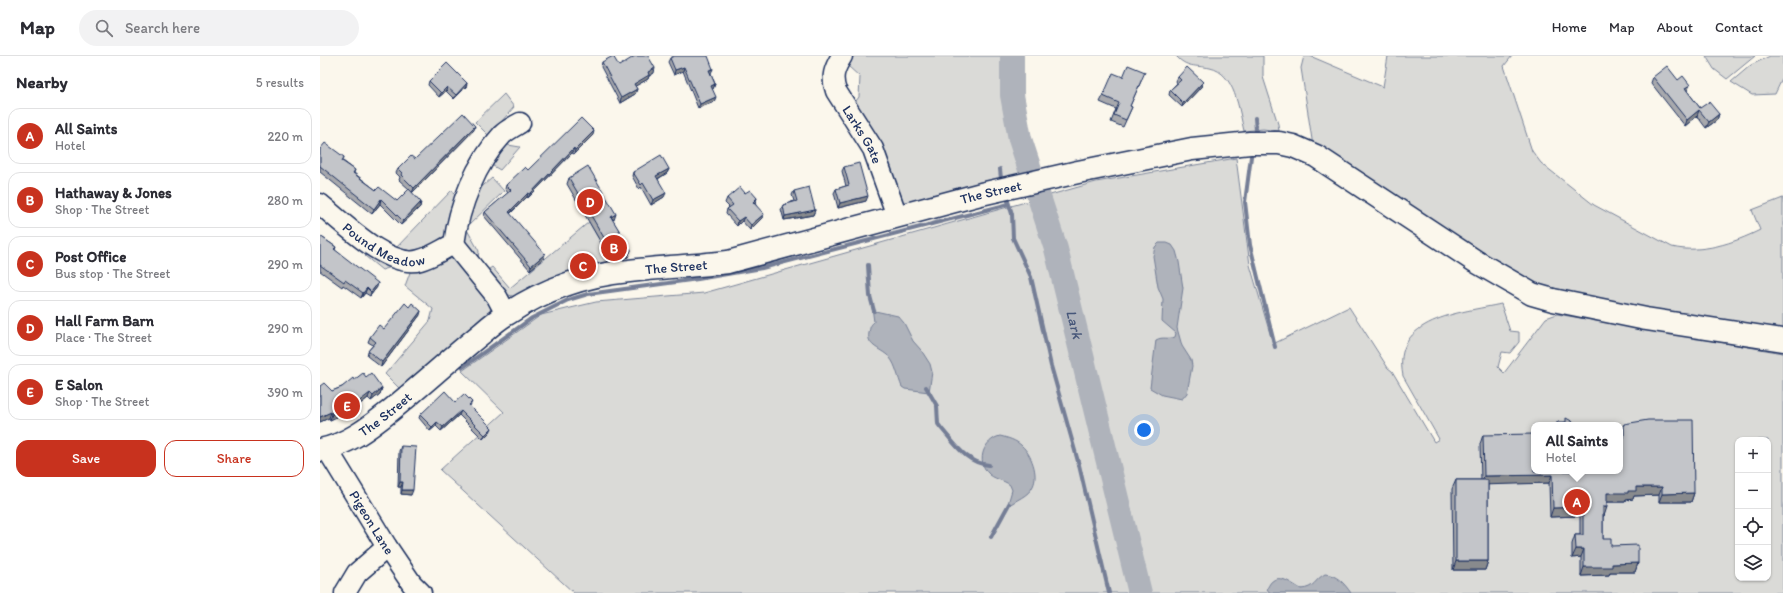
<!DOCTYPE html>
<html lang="en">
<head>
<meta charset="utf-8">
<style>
  :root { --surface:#fff; --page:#f2f2f3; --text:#2b2b33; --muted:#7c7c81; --line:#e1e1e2; --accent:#c8321e }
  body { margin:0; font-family:Itim,sans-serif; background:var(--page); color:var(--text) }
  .controls { position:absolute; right:12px; bottom:12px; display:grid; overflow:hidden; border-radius:8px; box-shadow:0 1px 3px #0004 }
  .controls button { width:36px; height:36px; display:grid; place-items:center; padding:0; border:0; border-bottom:1px solid var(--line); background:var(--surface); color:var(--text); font:20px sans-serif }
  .you { position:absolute; left:824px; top:374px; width:14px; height:14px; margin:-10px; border:3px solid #fff; border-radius:50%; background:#1a73e8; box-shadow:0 0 0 6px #1a73e833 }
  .badge { display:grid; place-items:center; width:26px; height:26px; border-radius:50%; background:var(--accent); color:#fff; font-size:13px; font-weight:700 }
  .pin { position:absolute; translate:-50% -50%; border:2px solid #fff; box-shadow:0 1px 4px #0006 }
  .popup { position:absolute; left:1211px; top:366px; width:92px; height:52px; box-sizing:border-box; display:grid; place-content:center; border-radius:8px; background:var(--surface); filter:drop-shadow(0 1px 3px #0005); font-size:13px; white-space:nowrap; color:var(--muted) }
  .popup b { font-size:15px; color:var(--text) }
  .popup::after { content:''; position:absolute; left:50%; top:100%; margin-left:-8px; border:8px solid transparent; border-top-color:var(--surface) }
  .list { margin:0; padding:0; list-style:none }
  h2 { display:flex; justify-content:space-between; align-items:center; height:52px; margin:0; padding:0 16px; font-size:17px }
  h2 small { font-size:13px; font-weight:400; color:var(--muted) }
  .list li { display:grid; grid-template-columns:26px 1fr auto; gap:12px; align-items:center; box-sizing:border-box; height:56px; margin:0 8px 8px; padding:0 8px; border:1px solid var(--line); border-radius:12px }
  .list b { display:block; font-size:15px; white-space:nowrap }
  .list p { margin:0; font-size:13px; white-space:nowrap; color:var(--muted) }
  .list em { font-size:13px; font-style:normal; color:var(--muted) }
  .actions { display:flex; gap:8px; padding:12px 16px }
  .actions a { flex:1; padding:9px 0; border:1px solid var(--accent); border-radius:12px; text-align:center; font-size:14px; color:var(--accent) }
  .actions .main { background:var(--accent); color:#fff }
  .icon { flex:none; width:22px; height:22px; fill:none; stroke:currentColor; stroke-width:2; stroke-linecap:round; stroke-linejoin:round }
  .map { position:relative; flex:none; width:1463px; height:537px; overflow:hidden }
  header { display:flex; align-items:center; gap:24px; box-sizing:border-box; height:56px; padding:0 20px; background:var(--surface); border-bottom:1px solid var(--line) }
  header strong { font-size:19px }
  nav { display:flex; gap:22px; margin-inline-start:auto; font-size:14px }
  .search { width:280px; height:36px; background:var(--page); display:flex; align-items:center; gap:10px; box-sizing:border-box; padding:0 14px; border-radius:22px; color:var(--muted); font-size:15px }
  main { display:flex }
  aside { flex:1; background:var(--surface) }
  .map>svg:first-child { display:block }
</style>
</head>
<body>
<header>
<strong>Map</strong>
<div class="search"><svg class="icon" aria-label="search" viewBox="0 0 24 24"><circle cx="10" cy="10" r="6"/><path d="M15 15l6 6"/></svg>Search here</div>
<nav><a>Home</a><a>Map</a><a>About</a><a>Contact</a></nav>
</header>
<main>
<aside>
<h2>Nearby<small>5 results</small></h2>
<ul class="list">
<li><span class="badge">A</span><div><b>All Saints</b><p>Hotel</p></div><em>220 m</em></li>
<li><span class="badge">B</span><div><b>Hathaway &amp; Jones</b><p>Shop · The Street</p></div><em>280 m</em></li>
<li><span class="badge">C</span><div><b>Post Office</b><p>Bus stop · The Street</p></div><em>290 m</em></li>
<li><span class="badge">D</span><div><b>Hall Farm Barn</b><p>Place · The Street</p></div><em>290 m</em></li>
<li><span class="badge">E</span><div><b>E Salon</b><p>Shop · The Street</p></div><em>390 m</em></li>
</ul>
<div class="actions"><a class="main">Save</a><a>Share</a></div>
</aside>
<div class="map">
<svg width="1463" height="537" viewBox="0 0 1463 537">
  <rect width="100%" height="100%" fill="#fbf7ec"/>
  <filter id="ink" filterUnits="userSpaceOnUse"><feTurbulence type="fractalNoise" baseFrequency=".025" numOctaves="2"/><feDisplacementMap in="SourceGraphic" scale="8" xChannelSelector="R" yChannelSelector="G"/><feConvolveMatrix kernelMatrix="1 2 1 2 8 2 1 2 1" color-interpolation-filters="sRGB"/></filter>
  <g filter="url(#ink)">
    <path fill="#dadad7" stroke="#7a849a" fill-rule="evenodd" d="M533 0H684L682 26 686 62 703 122 582 149 533 49 539 41 540 21 528 10Z
      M856 0H943V21L958 68 959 75 943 73 924 75C919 54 915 17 890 12 875 9 867 12 856 0Z
      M984 0H990L1063 31 1068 0H1192L1184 10 1212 95 1221 107 1274 149 1352 191C1381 198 1414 187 1440 174L1432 154 1463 142V276L1228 236 1213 230 993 90 981 12Z
      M1386 0H1435L1407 23 1394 13Z
      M1450 0H1463V21L1455 38 1432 39 1411 26 1431 9Z
      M184 38 194 51 169 80 155 66Z
      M188 89 200 91 180 114 168 107 183 91Z
      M916 102 930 209 953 288 1029 251 1068 312 1072 315 1114 386 1119 383 1083 320C1071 261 1141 257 1181 248L1190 275 1199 276V286L1190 297 1182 296 1178 311 1184 317 1226 262 1237 258 1463 297V537H254L120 414 184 356 142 315 221 259 276 246 384 237 776 126ZM1214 369H1300V415H1214ZM1418 384H1448V522H1418Z
      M172 122 184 135 146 172 159 195 157 208 141 187 140 171 145 172 157 135Z
      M132 134 140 146 124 182 99 200 74 194Z
      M269 166 292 206 196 241 185 238 165 216 172 211 190 232Z
      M53 191 78 209 62 214 45 200Z
      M123 200 135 201C151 217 177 236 169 261L81 334 65 318 110 265 113 253 85 230 92 211Z"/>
    <path fill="#afb3bb" stroke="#747e96" d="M839 187H847L852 189 856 195 859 206 863 232 857 272 862 290 871 304 872 310 867 337 862 343 842 339 830 332 836 284C843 280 848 284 855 281L856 277 842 265 843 243 838 231 833 200 835 191Z
      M552 251 555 255 578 260 584 267 593 285 601 294 610 308 612 316 609 336 585 333 582 331C578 322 576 309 570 302 563 293 546 291 549 277 550 272 550 269 554 266Z
      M680 380C688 382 696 384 702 390 711 398 719 418 713 430 708 441 696 443 687 451L692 434 690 429C684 424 673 423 668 417 656 404 664 384 680 380Z
      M1005 518C1017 519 1024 527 1031 537H950L947 533C955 513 970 527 981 533 995 532 994 524 1005 518Z"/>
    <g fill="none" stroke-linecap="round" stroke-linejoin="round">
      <path stroke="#747e96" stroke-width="4" d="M935 81 936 74 935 62
        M932 93 925 146 930 189 955 291
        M680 113 681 123
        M688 145 692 158 693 182 711 221 731 310 759 409 789 537
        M548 209 550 240 554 255
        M143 311 212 262 248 244 268 238 378 223 442 212 689 148
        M606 331 617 350 618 368 621 372C636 389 646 407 669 409
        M671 481 689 448"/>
      <path stroke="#afb3bb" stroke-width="24" id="s1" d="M692 0V39L700 83 736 193 820 537"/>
      <defs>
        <g id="minor">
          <path id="s2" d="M522 0C514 13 511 21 516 35L553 93 577 160"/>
          <path id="s3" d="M0 148C22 166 70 214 100 204 112 201 123 193 134 188 139 150 156 107 182 79 187 74 195 70 200 67"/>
          <path d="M134 188 177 241 186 258"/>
          <path id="s4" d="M7 393 67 491 92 528 101 537"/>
          <path d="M25 537 37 517 67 491"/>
        </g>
        <g id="major">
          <path id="s5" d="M0 394C27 389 50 371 70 355 101 330 130 303 161 278 169 271 178 263 187 258 223 234 266 219 309 215 342 211 375 210 408 206L661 138 758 116 872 93 930 87H959L973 90 996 100 1155 205 1212 238 1233 244 1326 263 1463 284"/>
        </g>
      </defs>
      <use href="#minor" stroke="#1b2f5e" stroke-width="23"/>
      <use href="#major" stroke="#1b2f5e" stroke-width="25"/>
      <use href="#minor" stroke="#fbf7ec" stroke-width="20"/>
      <use href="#major" stroke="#fbf7ec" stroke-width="22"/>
    </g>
    <path fill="#a8a9ad" stroke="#1b2f5e" d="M350 2 391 17 395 28 393 33H392L394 46 378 52 363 15 354 19 348 6Z
      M282 6 299 10 334 17 329 20 328 23 315 30 317 33 315 38 300 47 281 11Z
      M803 21 822 23 810 50 812 51 803 71 791 66 796 53 780 46 783 40Z
      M858 21 883 26 881 31 862 51 849 39 850 34 857 27 856 25Z
      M1333 21 1358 24 1367 35 1380 52 1399 58 1397 64 1386 72 1377 60 1365 70 1331 27Z
      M109 25 147 27 146 31 134 43 126 35 119 41 108 29Z
      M154 74 92 137 101 146 100 151 81 169 60 148 52 158 0 116V93L24 101 23 105 35 114 34 117 56 134 77 145 89 133 79 124 80 121 76 117 78 113 95 103Z
      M273 79 254 98 252 97 208 142 207 141 190 158 224 202 210 214 164 160 165 156 188 137 185 133 186 129 208 114Z
      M524 111 546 145 518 152 514 137 516 133 526 130 522 115Z
      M349 113 347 117 338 123 344 141 331 149 321 131 319 133 312 120 313 116Z
      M249 122 293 165 311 194 308 201 291 204 247 128Z
      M474 135 495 154 493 159 464 164 461 153 463 149 474 145 472 139Z
      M425 137 437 142 435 147 442 162 430 174 422 165 417 170 406 158 407 153 409 151 405 147 407 142Z
      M0 180 16 191 15 194 57 231 50 240 45 237 41 242 23 229 22 231 0 215Z
      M100 259 61 311 47 300 48 295 53 289 48 286 50 281 64 273Z
      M46 321 62 332 60 338 51 345 48 342 35 352 10 364 9 362 0 366V330L12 335 22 331 34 324Z
      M135 346H152L150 350 170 376 163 383 139 359 121 375 116 370 110 375 99 362 100 359Z
      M1304 368 1374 437 1371 446H1339V439L1314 440 1313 443 1306 444 1305 446H1287L1284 460H1283V483L1291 490 1318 507 1315 516H1290L1289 519 1261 520V501L1252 502V488L1255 479H1260V460L1230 461 1229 427 1168 428V505L1165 514H1133L1132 433 1136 424H1161L1160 388 1163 379 1214 415 1300 382V377Z
      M81 390 91 439 81 438V431H78L79 395Z"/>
    <path fill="#888a8d" stroke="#1b2f5e" d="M364 11 363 15 354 19 355 14Z
      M335 12 334 17 329 20 328 23 312 32 314 28 328 16Z
      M393 13 391 17 388 19 389 14Z
      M883 26 881 31 862 51 863 47Z
      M147 27 146 31 134 43 136 39Z
      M395 28 393 33 389 34 391 30Z
      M1370 29 1367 35 1362 39 1365 32Z
      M127 31 126 35 119 41 121 37Z
      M317 33 315 38 300 47 301 42Z
      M396 41 394 46 378 52 380 48Z
      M1379 54 1377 60 1365 70 1367 64Z
      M1399 58 1397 64 1386 72 1389 66Z
      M155 70 154 74 92 137 94 132Z
      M274 75 273 79 254 98 255 94Z
      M254 92 252 97 208 142 210 138Z
      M349 113 347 117 334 125 336 120Z
      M208 137 207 141 187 160 189 156Z
      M346 137 344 141 331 149 333 144Z
      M548 140 546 145 518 152 520 147Z
      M437 142 435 147 431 150 433 146Z
      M61 143 60 148 52 158 54 153Z
      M101 146 100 151 81 169 83 165Z
      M495 154 493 159 464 164 465 160Z
      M296 158 294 164 291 161Z
      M444 158 442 162 430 174 431 169Z
      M424 161 422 165 417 170 418 165Z
      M311 194 308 201 291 204 293 197Z
      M225 198 224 202 210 214 211 210Z
      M58 227 57 231 50 240 51 236Z
      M47 232 45 237 41 242 43 237Z
      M101 255 100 259 61 311 62 306Z
      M62 332 60 338 51 345 53 340Z
      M50 337 48 342 35 352 10 364 12 358Z
      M141 355 139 359 121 375 123 371Z
      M11 356 9 362 0 366V361Z
      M117 366 116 370 110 375 112 371Z
      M172 372 170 376 163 383 165 379Z
      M1232 419 1229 427 1161 429 1164 420Z
      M80 426H83L81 431H78Z
      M1316 431H1342L1339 439 1314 440 1313 443 1306 444 1305 446H1284L1287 437 1308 435Z
      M82 434H93L91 439 81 438Z
      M1374 437 1371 446H1339L1342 438Z
      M1263 451 1260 460 1230 461 1233 452Z
      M1283 451H1287L1284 460H1280Z
      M1256 493H1264L1261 501 1252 502Z
      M1136 505H1168L1165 514H1133Z
      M1318 507 1315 516H1290L1289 519 1261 520 1264 511 1292 508Z"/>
    <path fill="#c3c5c9" stroke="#1b2f5e" d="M293 0 299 10 315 0H328L335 12 328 16 329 19 314 28 317 33 301 42 282 6Z
      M354 0H388L393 13 389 14 395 28 391 30 396 41 380 48 364 11 355 14 350 2Z
      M127 7 147 27 136 39 127 31 121 37 109 25Z
      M808 9 825 16 810 50 812 51 806 64 794 59 799 47 783 40 793 17 803 21Z
      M1347 10 1358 24 1363 20 1370 29 1365 32 1380 52 1389 46 1399 58 1389 66 1379 54 1367 64 1333 21Z
      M867 11 883 26 863 47 850 34 861 24 858 21Z
      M143 57 155 70 94 132 81 119 82 117 78 113 91 100 95 103Z
      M261 62 274 75 255 94 254 92 210 138 208 137 189 156 225 198 211 210 165 156 191 134 186 129 205 111 208 114Z
      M5 87 24 101 22 105 35 114 33 117 56 134 59 131 77 145 89 133 101 146 83 165 61 143 54 153 0 110V93Z
      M341 99 349 113 336 120 346 137 333 144 323 127 321 129 313 116Z
      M539 107 548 140 520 147 516 133 529 129 524 111Z
      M268 110 296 158 291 161 311 194 293 197 249 122Z
      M420 131 425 137 430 134 437 142 433 146 444 158 431 169 424 161 418 165 407 153 413 149 407 142Z
      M489 131 495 154 465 160 463 149 477 145 474 135Z
      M0 180 16 191 14 193 58 227 51 236 47 232 43 237 25 224 24 226 0 209Z
      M85 247 89 251 92 247 101 255 62 306 48 295 56 286 50 281 59 269 64 273Z
      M43 317 46 321 51 317 62 332 53 340 50 337 37 347 12 358 11 356 0 361V330L4 327 12 335 22 331 33 322 34 324Z
      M125 335 135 346 144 338 152 346 149 349 172 372 165 379 141 355 123 371 117 366 112 371 100 359Z
      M1246 362 1257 368 1258 369H1237V366H1246Z
      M1328 364H1373L1374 437 1342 438V431H1316V435H1308V437H1287V451H1283V483H1291V490L1318 489V507L1292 508V511H1264V493H1256L1255 479H1263V451L1233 452 1232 419 1164 420 1163 379 1214 378V415H1300V382H1304V368Z
      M81 390 96 391 93 434H82L83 426H80Z
      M1136 424H1168V505H1136Z"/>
  </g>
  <g text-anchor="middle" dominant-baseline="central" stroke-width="4" stroke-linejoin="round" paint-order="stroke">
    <g font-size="14" fill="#1b2f5e" stroke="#fbf7ec">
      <text stroke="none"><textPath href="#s2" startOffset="88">Larks Gate</textPath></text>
      <text stroke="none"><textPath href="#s5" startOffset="735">The Street</textPath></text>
      <text stroke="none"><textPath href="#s3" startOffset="78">Pound Meadow</textPath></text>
      <text stroke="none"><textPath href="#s5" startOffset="411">The Street</textPath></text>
      <text stroke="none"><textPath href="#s5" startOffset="75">The Street</textPath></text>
      <text stroke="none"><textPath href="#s4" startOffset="86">Pigeon Lane</textPath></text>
    </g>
    <g font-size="15" font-style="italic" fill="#47577a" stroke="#fbf7ec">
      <text stroke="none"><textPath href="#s1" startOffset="277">Lark</textPath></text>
    </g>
  </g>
</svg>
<div class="controls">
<button>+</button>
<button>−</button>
<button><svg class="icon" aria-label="locate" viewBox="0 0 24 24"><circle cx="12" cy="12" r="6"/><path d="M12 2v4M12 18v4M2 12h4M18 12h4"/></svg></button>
<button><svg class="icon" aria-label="layers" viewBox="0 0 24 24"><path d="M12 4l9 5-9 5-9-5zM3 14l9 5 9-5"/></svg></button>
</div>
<div class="you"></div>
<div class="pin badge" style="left:1257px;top:446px">A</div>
<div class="popup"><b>All Saints</b>Hotel</div>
<div class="pin badge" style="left:294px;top:192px">B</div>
<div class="pin badge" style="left:263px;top:210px">C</div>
<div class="pin badge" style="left:270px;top:146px">D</div>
<div class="pin badge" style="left:27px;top:350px">E</div>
</div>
</main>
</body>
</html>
